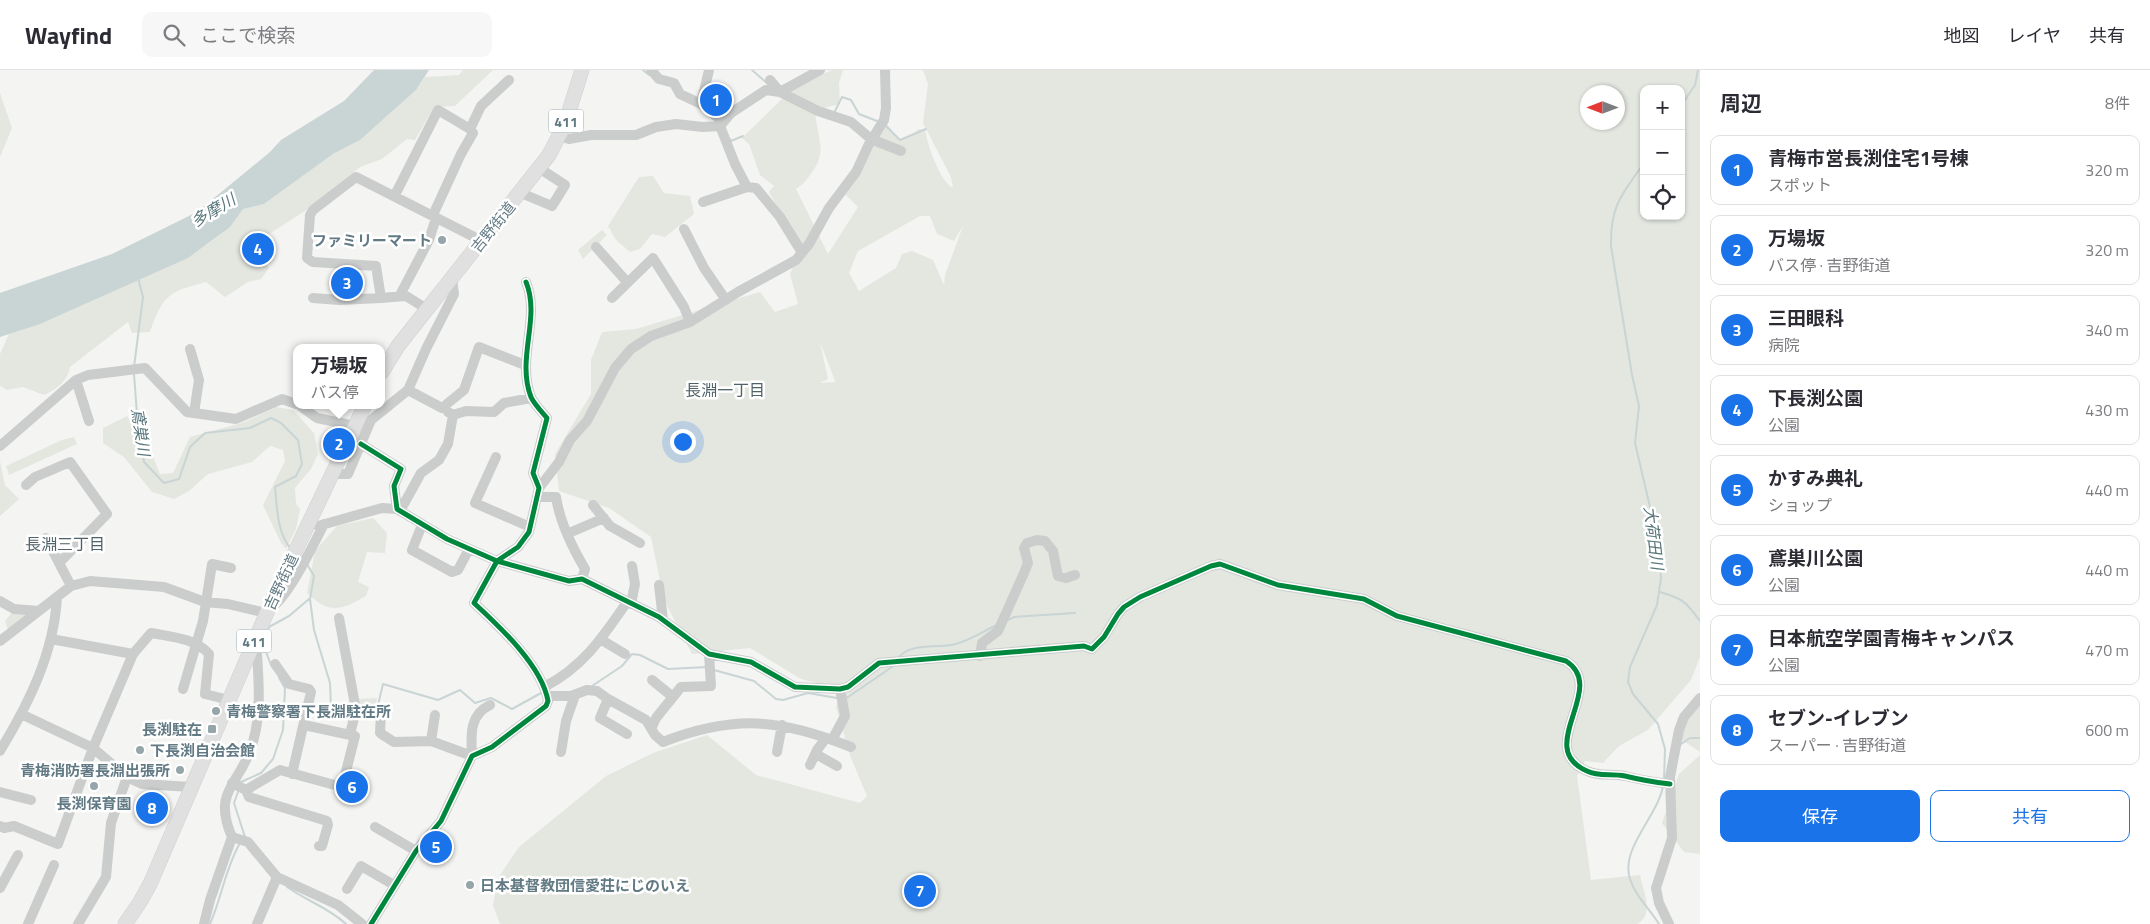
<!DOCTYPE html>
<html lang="ja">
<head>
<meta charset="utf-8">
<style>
  :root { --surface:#fff; --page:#f7f7f7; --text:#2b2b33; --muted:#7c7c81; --line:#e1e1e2; --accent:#1a73e8 }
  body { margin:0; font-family:"Titillium Web","Noto Sans JP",sans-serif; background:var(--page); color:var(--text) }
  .controls { position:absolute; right:15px; top:15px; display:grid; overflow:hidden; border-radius:10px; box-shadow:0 1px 4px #0004 }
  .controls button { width:45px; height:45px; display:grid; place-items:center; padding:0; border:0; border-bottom:1px solid var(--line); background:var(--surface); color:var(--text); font:25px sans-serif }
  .compass { position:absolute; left:1580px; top:15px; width:45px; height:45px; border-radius:50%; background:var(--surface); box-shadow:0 1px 4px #0004; rotate:270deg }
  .you { position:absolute; left:682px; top:371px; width:18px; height:18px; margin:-12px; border:4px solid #fff; border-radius:50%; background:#1a73e8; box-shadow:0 0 0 8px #1a73e833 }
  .badge { display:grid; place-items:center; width:32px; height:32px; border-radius:50%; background:var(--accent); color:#fff; font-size:16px; font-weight:700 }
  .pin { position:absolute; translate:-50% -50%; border:2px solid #fff; box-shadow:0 1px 5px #0006 }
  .popup { position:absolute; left:293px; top:274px; width:92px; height:65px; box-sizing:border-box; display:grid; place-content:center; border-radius:10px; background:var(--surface); filter:drop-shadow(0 1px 4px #0005); font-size:16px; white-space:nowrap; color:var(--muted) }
  .popup b { font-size:19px; color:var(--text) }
  .popup::after { content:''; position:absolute; left:50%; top:100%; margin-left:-10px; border:10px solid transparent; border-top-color:var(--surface) }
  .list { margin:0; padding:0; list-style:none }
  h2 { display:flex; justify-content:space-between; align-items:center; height:65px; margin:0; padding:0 20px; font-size:21px }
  h2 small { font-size:16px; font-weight:400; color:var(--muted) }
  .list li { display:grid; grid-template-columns:32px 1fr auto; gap:15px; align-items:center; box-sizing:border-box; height:70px; margin:0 10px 10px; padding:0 10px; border:1px solid var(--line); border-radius:10px }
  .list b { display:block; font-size:19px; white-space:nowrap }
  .list p { margin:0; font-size:16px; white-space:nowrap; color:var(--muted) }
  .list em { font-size:16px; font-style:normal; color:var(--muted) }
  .actions { display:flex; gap:10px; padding:15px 20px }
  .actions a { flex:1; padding:11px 0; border:1px solid var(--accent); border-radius:10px; text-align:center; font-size:18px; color:var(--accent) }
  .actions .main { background:var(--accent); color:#fff }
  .icon { flex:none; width:28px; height:28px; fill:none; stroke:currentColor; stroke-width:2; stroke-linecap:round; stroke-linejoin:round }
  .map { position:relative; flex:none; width:1700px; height:854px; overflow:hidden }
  header { display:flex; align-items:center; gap:30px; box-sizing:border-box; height:70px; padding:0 25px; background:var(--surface); border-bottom:1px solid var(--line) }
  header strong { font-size:24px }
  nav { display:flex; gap:28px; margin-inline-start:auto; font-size:18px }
  .search { width:350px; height:45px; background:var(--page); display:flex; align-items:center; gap:12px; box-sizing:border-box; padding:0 18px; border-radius:10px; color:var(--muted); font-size:19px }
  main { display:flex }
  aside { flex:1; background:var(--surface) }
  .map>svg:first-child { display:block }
</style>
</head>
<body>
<header>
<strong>Wayfind</strong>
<div class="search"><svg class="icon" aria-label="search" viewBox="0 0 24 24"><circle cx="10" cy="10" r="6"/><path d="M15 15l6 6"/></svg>ここで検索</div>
<nav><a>地図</a><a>レイヤ</a><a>共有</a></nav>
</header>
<main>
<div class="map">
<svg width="1700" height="854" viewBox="0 0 1700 854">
  <rect width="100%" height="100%" fill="#f4f4f2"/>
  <path fill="#e4e7e0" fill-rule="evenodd" d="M463 0H493L455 36 434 37 415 70 407 69 382 89 360 97 308 139 263 168H270L271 193 266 194 269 198 261 209 248 212 225 227 206 212C168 222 163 225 150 262L132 263 128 252 70 297C67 312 58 318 44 325L23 317 7 320 0 316V284L9 264C44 253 77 237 112 221 160 199 211 184 243 139L264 134 333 84 360 70 416 20 425 7 459 5Z
    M832 0H843L839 13 840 34 815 40C816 64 828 80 813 101 807 109 804 114 796 119L828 184 858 137 845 124 886 53 900 70 909 67 919 59 925 60C928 76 939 110 953 118L951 107 923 53 928 14 923 0H1700V587L1691 610 1648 660 1619 676 1603 693 1585 691 1577 706 1591 810 1640 805C1643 820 1655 845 1637 854H500L493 835 498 808 519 777 606 706 653 683 707 665 756 705 860 733 867 726 851 688 836 637 840 619 801 609 750 578 692 584 664 530 651 467 609 438 559 421 555 384 591 324V290L602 262 636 259 760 222 775 242 798 234 790 204 801 177 769 122 774 116 760 105 749 74 742 68 793 18ZM1644 19H1681V146H1644ZM1588 22H1618V52H1588ZM920 146H930L937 164 954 171 963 156 945 205 944 215 933 190 912 181 902 184 896 198 859 221 849 203 858 181ZM820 272 835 311V312L820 313 828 309Z
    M0 23 12 58 0 87Z
    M653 106 664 123 690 126 694 144 665 167 652 164 640 179 630 182 616 170 608 156 639 107Z
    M602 160 607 165 583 189 578 180Z
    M276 337 293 340 314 363 318 384 311 399 295 418 296 434 300 439 296 459 286 479 281 473 263 435 285 391 283 380 270 376 252 392 208 404 189 421 174 429 152 422 124 387 103 373V358L127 346 148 373 160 404 173 403 190 367 245 352Z
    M74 367 77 374 9 405 6 396 62 370Z
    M0 391 5 415 19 429 0 446Z
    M373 448 387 463 385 483 367 482 358 512 369 517 366 526C341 540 330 545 307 523L315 481 337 456Z
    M13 541 30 542 8 560 5 551Z
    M1700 623V682L1682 670 1677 649Z
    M377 628 375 642 359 641 357 629Z
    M1700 685V784L1684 782 1662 753 1679 704Z
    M348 705 363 711 351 728 343 724Z"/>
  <path fill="#c9d4d5" d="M374 0H429L416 20 360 70 333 84 264 134 243 139 230 157 188 188 40 254 0 267V223L112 184 197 142 270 82 281 70 344 31Z"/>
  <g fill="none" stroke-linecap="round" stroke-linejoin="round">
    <path stroke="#c9d4d5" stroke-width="2" d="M643 0 649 5
      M752 0 768 14
      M1681 36 1695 15 1698 0
      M834 43 842 27 851 30 859 44 877 51
      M885 55 900 70 926 59
      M730 69 731 71 743 66
      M1644 93C1622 124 1610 136 1611 176L1632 305 1639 336 1635 373 1658 471 1661 508 1657 535 1630 597 1628 612 1633 624 1658 654 1665 679 1664 709
      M134 297 143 227 138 208
      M134 304 138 358 144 392 164 413 179 409 190 377 205 363 250 358 271 348 281 353 298 370 302 394 296 406 275 417C277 437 277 463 291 479
      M307 494 314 506 310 529 314 560 330 613 331 638 336 642 352 643
      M1660 522C1684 529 1686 532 1700 551
      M1008 550 1014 547 1075 543
      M899 587C911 573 934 578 951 575 966 573 983 561 997 555
      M271 595 263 574 269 557 289 546 309 529
      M714 600 754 611 776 629 783 630 808 623 837 628
      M592 616 622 596 632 584 640 585 668 599 707 597
      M845 629 892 597
      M377 639 383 614 438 630 460 620 475 633 491 628 512 639 541 623
      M360 643H376
      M1681 674 1690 668H1699
      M241 712 261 703 273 689 283 660 285 618 279 608
      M239 719 234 733 245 767
      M287 817C307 831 329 838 346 854
      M210 854C222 827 225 799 240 773
      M1659 854C1650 839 1635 826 1630 809 1620 778 1658 746 1663 716"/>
    <defs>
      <path id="highway" d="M382 302 398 276 549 85 565 54 582 0
        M125 854 140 832 150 814 274 526 365 335"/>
    </defs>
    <use href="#highway" stroke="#d0d1d1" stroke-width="15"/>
    <path stroke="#cbcdcd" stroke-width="10" d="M651 0 659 9 674 13 680 24 701 34 723 52
      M770 10 780 22 820 0
      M701 34 709 0
      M720 56 735 94 747 117
      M470 59 481 36 509 10
      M559 66 569 69 591 65H636L656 57 676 54 703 57 720 56 731 43 766 20 780 22 818 41 851 52 871 69 901 81
      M521 123 552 136 565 115 539 98
      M395 125 438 40 470 59 473 63 461 84 433 145
      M703 132 747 117 756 118 780 147 801 181
      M684 159 704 198 726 230
      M596 177 627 212
      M400 225 429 170 436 148
      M313 228 339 230 381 228
      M612 228 653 188 684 237 690 252
      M427 239 406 226 381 228 376 196 313 192 307 188 310 145 313 140 356 107 482 171
      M190 279 199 310 194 343
      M76 310 89 351
      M408 320 442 338 464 320 479 277 525 295
      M299 335 317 348 355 356
      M448 342 453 345 466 341 494 342 504 333 531 328
      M361 374 401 399 394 416 397 439 447 469 497 491 569 511 582 509 659 547 709 584 751 592 795 617 840 619 848 617 879 593 1084 576 1092 579 1104 567 1118 544 1124 537 1140 527 1211 496 1220 494 1278 515 1364 529 1397 546 1566 591C1609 618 1533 678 1587 701 1599 707 1612 703 1625 706 1641 710 1653 712 1670 714
      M0 376 76 310 88 305 145 298 187 342 236 349 282 329 296 334
      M496 387 475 433 530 457
      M332 404H348L371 350 408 320 426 279 454 224 452 209
      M26 415 35 407 70 392 107 444 59 493
      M539 418 559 392 570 370 587 351 615 298 631 279 651 266 690 252 738 222 796 190 809 174 829 138 856 102 869 74 884 50 886 38 885 0
      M537 427H556C560 453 572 477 585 499L582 509
      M593 435 610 456 640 473
      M400 441 421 403 439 390 448 374 453 345
      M422 455 412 480 452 502 458 500 469 479
      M318 456 382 438 397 439
      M569 463 604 448
      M46 468 71 516
      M659 515 663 550
      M0 531 14 539 39 541
      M631 534 635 514 632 496
      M271 538C289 526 313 475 324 454
      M339 548 356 640 350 664
      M51 569 133 584
      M600 569 625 584
      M0 571 71 516 90 511 164 517 205 532 228 534 266 543
      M252 577 257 584C259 613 261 644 253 672 242 714 211 719 232 767L248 772 277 807 338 835 362 854
      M980 586 982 573 998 561 1024 503 1028 493 1024 478 1027 473 1037 470 1045 471 1053 481 1058 506 1066 508 1075 505
      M275 594 289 614 309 619 311 622 292 704
      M652 610 673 627
      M544 617C583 597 603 567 627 532
      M183 619 203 551 212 494 231 498
      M547 626H571L587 620 597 621 608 629 646 650 655 665 663 672C735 644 781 649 851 677
      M608 629 600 648 627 664
      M381 641 380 663 394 672 431 671 472 686C471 665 469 645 490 635
      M21 644 93 678 127 707 142 714 191 717
      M652 657 656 648 681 617 711 616 709 584
      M832 670 845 646 840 619
      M431 671 435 645
      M0 681C29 633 54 583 57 527
      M561 682 566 651 575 625
      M777 682 782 655
      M816 684 837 696
      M810 695 817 680 826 668
      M232 713 246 720 280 700 342 717 355 666 304 655
      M246 720 249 727 327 751 328 755 322 776H319
      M0 722 31 730
      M0 756 4 758 14 756 58 774 93 678 133 584 151 563C172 567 195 568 209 584L205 624 229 630
      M375 757 416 781
      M0 818 18 785
      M347 819 361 796 394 815
      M28 854 54 795
      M78 854 106 807 111 753 127 707
      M204 854 210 830 232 767
      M257 854 277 807
      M371 854 416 781 441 751 472 686 492 677 546 636 548 631C542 596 500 557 474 533L497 491 518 477 529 462 539 418 533 403 547 348C542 342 534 334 531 327 516 288 541 248 526 212
      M1669 854 1659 833 1656 818 1672 768 1670 707 1679 660 1684 647 1700 628"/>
    <use href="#highway" stroke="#e0e0e0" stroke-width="14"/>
    <defs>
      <path id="cycleway" d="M361 374 401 399 394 416 397 439 447 469 497 491 569 511 582 509 659 547 709 584 751 592 795 617 840 619 848 617 879 593 1084 576 1092 579 1104 567 1118 544 1124 537 1140 527 1211 496 1220 494 1278 515 1364 529 1397 546 1566 591C1609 618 1533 678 1587 701 1599 707 1612 703 1625 706 1641 710 1653 712 1670 714
        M371 854 416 781 441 751 472 686 492 677 546 636 548 631C542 596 500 557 474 533L497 491 518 477 529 462 539 418 533 403 547 348C542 342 534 334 531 327 516 288 541 248 526 212"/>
    </defs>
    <use href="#cycleway" stroke="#fff" stroke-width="8"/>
    <use href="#cycleway" stroke="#00873e" stroke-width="5"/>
  </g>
  <g fill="#95a5aa" stroke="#fff" stroke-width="2">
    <circle cx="442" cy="170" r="5"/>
    <circle cx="216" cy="641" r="5"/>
    <rect x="207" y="654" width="10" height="10" rx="2.5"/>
    <circle cx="140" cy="680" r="5"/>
    <circle cx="180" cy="700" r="5"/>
    <circle cx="94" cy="716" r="5"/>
    <circle cx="470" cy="815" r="5"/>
  </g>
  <g text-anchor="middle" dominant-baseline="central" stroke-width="5" stroke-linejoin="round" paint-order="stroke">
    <g fill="#fff" stroke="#91a2a9" stroke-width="1">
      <rect x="548.5" y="39.5" width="35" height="23" rx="4"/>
      <rect x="236.5" y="559.5" width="35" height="23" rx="4"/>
    </g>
    <g font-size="14" font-weight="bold" fill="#627a84">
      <text x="566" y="51">411</text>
      <text x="254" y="571">411</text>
    </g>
    <g font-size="15" fill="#627a84" stroke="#fff">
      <text transform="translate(493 157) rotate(-51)">吉野街道</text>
      <text transform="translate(281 512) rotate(-65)">吉野街道</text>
    </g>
    <g font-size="15" font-weight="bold" fill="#627a84" stroke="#fff" text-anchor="end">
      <text x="432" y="170">ファミリーマート</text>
      <text x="226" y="641" text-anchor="start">青梅警察署下長淵駐在所</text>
      <text x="202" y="659">長渕駐在</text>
      <text x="150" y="680" text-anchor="start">下長渕自治会館</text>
      <text x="170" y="700">青梅消防署長淵出張所</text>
      <text x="94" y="733" text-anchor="middle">長渕保育園</text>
      <text x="480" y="815" text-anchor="start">日本基督教団信愛荘にじのいえ</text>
    </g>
    <g font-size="16" font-style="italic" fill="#58767b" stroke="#fff">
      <text transform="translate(213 140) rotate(-31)">多摩川</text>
      <text transform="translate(141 362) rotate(82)">鳶巣川</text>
      <text transform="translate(1654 468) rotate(83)">大荷田川</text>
    </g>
    <g font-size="16" fill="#506269" stroke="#fff">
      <text x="725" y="320">長淵一丁目</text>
      <text x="65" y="474">長淵三丁目</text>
    </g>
  </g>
</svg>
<div class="controls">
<button>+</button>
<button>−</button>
<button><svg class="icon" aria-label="locate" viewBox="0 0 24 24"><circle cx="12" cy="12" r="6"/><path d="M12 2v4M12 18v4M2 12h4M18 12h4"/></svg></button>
</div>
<svg class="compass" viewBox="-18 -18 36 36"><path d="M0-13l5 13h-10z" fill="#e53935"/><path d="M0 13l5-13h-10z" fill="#7c7c81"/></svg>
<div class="you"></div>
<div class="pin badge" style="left:716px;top:30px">1</div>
<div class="pin badge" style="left:339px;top:374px">2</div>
<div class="popup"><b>万場坂</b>バス停</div>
<div class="pin badge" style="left:347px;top:213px">3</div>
<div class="pin badge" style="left:258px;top:179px">4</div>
<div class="pin badge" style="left:436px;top:777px">5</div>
<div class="pin badge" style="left:352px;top:717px">6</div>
<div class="pin badge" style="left:920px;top:821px">7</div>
<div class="pin badge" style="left:152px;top:738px">8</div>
</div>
<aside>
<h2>周辺<small>8件</small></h2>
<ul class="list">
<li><span class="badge">1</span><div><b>青梅市営長渕住宅1号棟</b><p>スポット</p></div><em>320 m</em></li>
<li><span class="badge">2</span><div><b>万場坂</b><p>バス停 · 吉野街道</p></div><em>320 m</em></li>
<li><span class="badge">3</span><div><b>三田眼科</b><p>病院</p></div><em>340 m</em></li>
<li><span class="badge">4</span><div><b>下長渕公園</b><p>公園</p></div><em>430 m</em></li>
<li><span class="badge">5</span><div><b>かすみ典礼</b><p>ショップ</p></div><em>440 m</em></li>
<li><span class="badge">6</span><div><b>鳶巣川公園</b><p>公園</p></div><em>440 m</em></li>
<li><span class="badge">7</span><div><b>日本航空学園青梅キャンパス</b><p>公園</p></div><em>470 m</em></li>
<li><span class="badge">8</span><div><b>セブン-イレブン</b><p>スーパー · 吉野街道</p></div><em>600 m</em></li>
</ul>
<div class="actions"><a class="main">保存</a><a>共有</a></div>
</aside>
</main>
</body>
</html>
